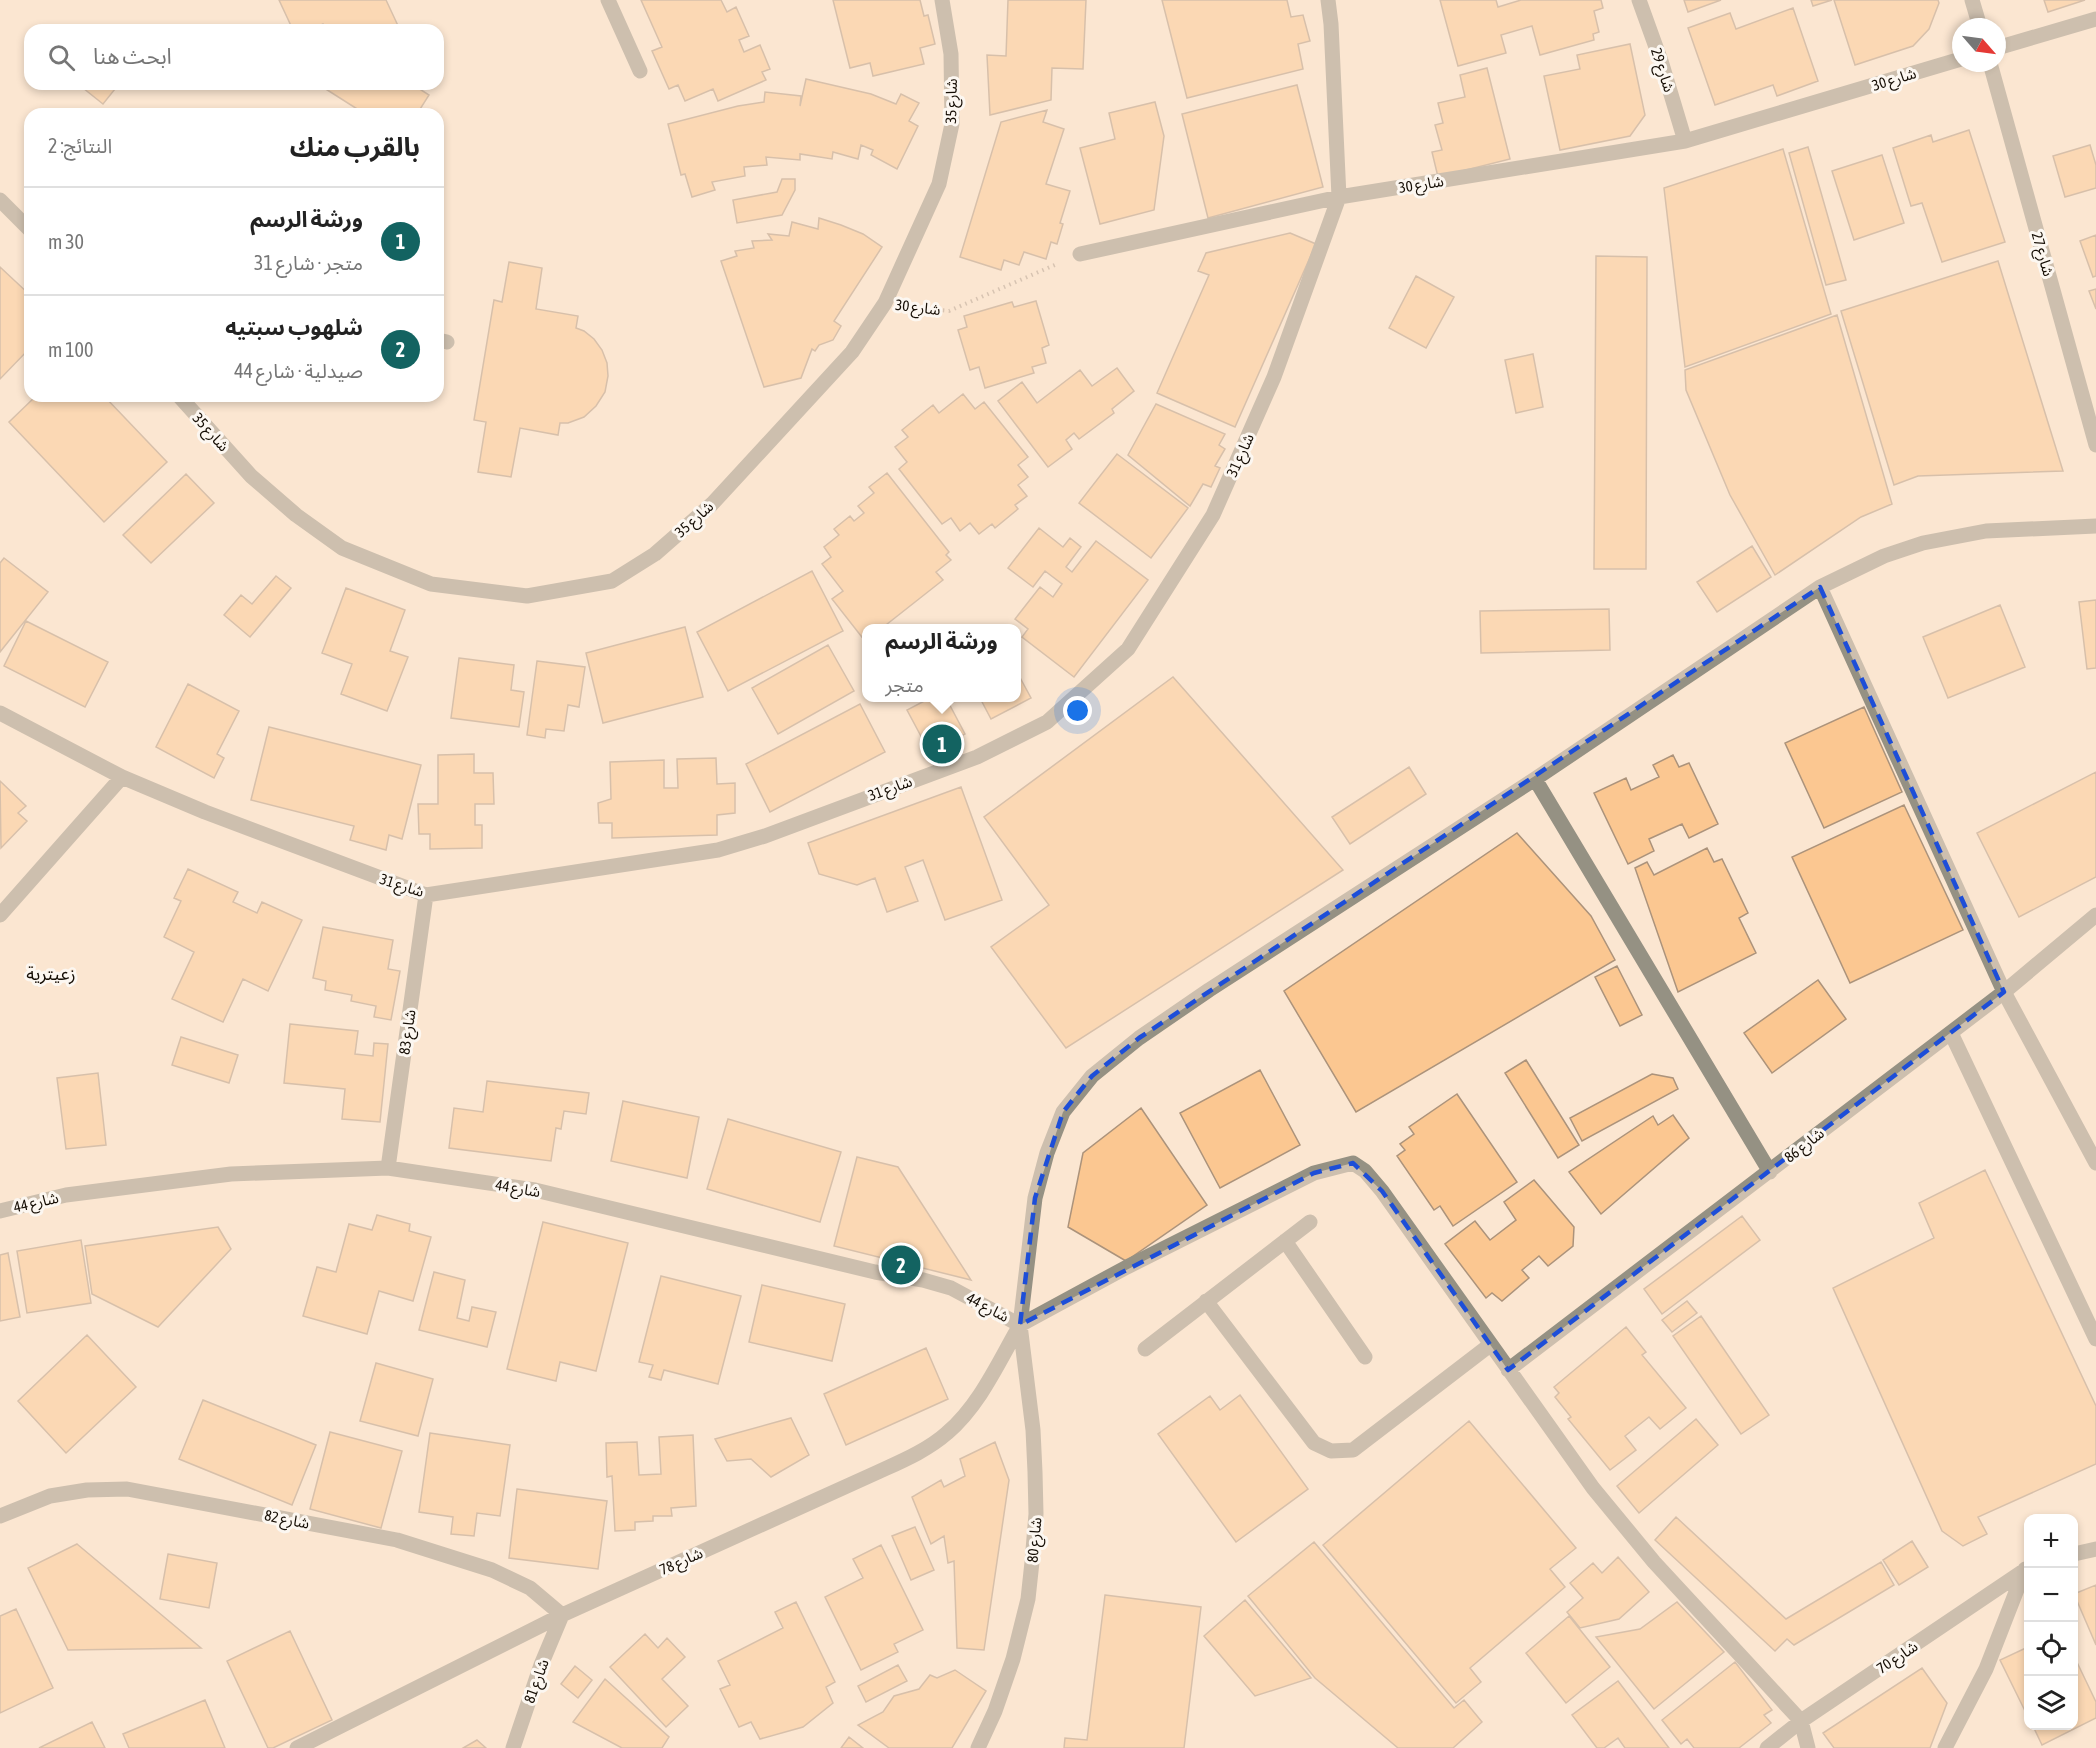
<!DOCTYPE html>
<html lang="ar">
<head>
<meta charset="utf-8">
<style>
  :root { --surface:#fff; --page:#f2f2f2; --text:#222; --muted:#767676; --line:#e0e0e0; --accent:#136361 }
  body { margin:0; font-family:"Asap Condensed","Noto Sans Arabic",sans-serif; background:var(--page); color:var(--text); direction:rtl }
  .controls { position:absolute; right:18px; bottom:18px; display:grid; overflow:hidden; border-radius:12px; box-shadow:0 3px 9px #0003 }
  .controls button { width:54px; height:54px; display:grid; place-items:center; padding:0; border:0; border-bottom:2px solid var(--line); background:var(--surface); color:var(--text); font:30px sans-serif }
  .compass { position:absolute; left:1952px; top:18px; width:54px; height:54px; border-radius:50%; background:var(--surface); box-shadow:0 3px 9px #0003; rotate:118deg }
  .you { position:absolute; left:1078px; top:711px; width:21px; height:21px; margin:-15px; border:4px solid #fff; border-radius:50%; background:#1a73e8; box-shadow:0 0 0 9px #1a73e833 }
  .badge { display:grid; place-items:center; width:39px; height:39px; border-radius:50%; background:var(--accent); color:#fff; font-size:20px; font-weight:700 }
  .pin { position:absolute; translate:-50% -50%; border:3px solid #fff; box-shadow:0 2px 6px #0006 }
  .popup { position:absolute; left:862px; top:624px; width:159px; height:78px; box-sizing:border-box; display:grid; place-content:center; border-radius:12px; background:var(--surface); filter:drop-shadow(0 2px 4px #0005); font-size:20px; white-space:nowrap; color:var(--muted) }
  .popup b { font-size:22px; color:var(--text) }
  .popup::after { content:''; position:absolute; left:50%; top:100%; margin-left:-12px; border:12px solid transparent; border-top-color:var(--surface) }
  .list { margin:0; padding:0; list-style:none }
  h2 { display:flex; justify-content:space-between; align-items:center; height:78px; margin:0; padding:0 24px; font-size:26px }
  h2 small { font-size:20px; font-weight:400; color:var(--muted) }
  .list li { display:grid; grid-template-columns:39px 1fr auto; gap:18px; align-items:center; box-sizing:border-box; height:108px; padding:0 24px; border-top:2px solid var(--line) }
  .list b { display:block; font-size:22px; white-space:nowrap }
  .list p { margin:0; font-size:20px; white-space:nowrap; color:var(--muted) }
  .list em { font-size:20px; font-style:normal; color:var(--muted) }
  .icon { flex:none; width:33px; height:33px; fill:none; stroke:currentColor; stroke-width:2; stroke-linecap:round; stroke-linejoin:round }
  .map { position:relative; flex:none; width:2096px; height:1748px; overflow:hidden; direction:ltr }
  .search { position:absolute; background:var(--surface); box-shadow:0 3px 9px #0003; left:24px; top:24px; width:420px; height:66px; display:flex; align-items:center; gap:15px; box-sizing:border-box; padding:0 21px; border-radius:18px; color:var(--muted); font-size:22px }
  .panel { position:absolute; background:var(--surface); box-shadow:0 3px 9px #0003; left:24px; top:108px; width:420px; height:294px; border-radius:18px; direction:rtl }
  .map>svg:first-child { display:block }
</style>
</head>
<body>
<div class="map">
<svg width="2096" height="1748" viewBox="0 0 2096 1748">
  <rect width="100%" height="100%" fill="#fbe6d1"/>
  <path fill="#fbc791" stroke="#ac937b" stroke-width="1.5" d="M279 0H386L400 30H326L323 24 310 30H293Z
    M641 0H721L727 12 736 7 749 36 739 40 744 52 760 45 770 69 762 72 766 80 718 101 713 89 685 101 678 85 669 89 652 51 662 47Z
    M833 0H920L924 16 928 15 935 44 920 48 924 64 873 76 870 63 850 68Z
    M1008 0H1086L1083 69 1052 68 1051 100 990 115 987 55 1006 56Z
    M1162 0H1287L1291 17 1303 15 1310 41 1298 44 1303 69 1187 98Z
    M1440 0H1496L1498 7 1521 0H1601L1603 8 1594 11 1599 32 1593 34 1594 40 1540 55 1532 26 1501 35 1506 53 1458 66Z
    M1684 0H1721L1688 12Z
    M1811 0H1832L1813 6Z
    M1834 0H1938L1939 3 1929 29 1913 46 1855 65Z
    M2044 0H2085L2048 12Z
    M1793 8 1818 81 1777 96 1773 85 1715 105 1688 28 1730 13 1736 29Z
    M1630 44 1645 115 1630 136 1560 150 1544 76 1580 69 1577 55Z
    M1487 68 1510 159 1438 177 1432 152 1442 150 1435 125 1443 123 1438 103 1465 97 1460 75Z
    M806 79 871 94 896 104 901 94 919 103 909 121 918 126 897 169 871 155 873 150 861 145 858 159 833 152 832 159 800 154V160L766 157 767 165 744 167 745 176 712 182 715 190 692 197 685 174 681 175 668 124 738 106 764 102 765 92 801 96 800 106Z
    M78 84H119L103 104Z
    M323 84H412L429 95 417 114H365L321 86Z
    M1297 85 1323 187 1208 218 1182 114Z
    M1155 102 1164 136 1154 210 1100 224 1080 148 1115 139 1109 113Z
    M1047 110 1043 122 1064 129 1046 184 1070 191 1060 223 1063 224 1057 244 1051 242 1046 259 1024 252 1019 265 1004 260 1001 270 960 257 1001 122Z
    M1969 130 2005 242 1942 262 1922 203 1911 206 1893 148 1931 135 1933 142Z
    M2090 145 2096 165V188L2065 197 2053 156Z
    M1808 147 1846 280 1826 285 1789 153Z
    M1783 149 1831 314 1685 367 1664 188Z
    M1882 155 1904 223 1854 240 1832 171Z
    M782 179H795V190L782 215 737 223 733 200 777 192Z
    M819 218 841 225 863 234 882 247 834 321 841 326 833 340 819 345 815 351 812 349 801 378 764 387 721 261 737 256 735 251 754 248 752 241 772 240 768 234 789 236 792 222 818 229Z
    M1290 233 1316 244 1235 427 1157 393 1209 275 1198 271 1206 253Z
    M2096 235V276L2093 277 2080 241Z
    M1596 256 1647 257 1646 569H1594Z
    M1998 261 2063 471 1918 476 1894 485 1841 311Z
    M509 262 542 268 536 309 578 316 576 328 584 331 594 339 602 350 607 363 608 376 605 392 596 406 584 417 568 423H560L558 435 520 428 511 477 478 472 486 422 474 420 494 300 502 302Z
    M0 267 30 295V348L0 379Z
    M1416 276 1454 297 1426 348 1389 328Z
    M2096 289V309L2089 291Z
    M1036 301 1049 345 1042 348 1046 363 1032 367 1034 373 985 388 979 367 970 370 958 330 967 327 964 316 1012 302 1014 307Z
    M1837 315 1892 504 1861 517 1775 575 1730 495 1686 390 1685 370Z
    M1533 354 1543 407 1516 413 1505 360Z
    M1117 368 1134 391 1112 409 1114 413 1079 439 1074 433 1066 440 1072 449 1048 467 998 401 1022 382 1037 403 1080 370 1092 386Z
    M963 394 975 409 984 402 1028 457 1018 465 1028 477 1018 485 1027 496 1015 505 1018 509 995 528 992 524 979 534 970 523 960 531 951 518 942 524 899 469 907 462 895 447 908 437 902 430 933 405 939 413Z
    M36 396H104L167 462 104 522 9 422Z
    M1156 404 1225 434 1219 445 1225 449 1215 466 1220 468 1211 487 1203 484 1190 506 1128 455Z
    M1117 454 1188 508 1151 558 1079 503Z
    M887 473 949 552 946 555 951 560 936 572 943 580 882 628H867V640L865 641 832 599 843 591 822 564 831 557 824 547 839 535 834 529 850 516 854 521 864 513 858 506 874 493 869 487Z
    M186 474 214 503 151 563 123 535Z
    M1039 528 1063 547 1070 538 1081 547 1066 567 1072 572 1096 541 1148 580 1074 677 1022 637 1028 629 1015 619 1040 587 1053 597 1062 584 1045 571 1033 587 1008 568Z
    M1752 546 1771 577 1717 612 1697 582Z
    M4 558 48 592 0 652V563Z
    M812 571 843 631 728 691 697 632Z
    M276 576 291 588 250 637 224 615 241 595 252 604Z
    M346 588 405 610 390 651 408 657 387 711 341 694 352 664 322 653Z
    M2096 600V668L2087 669 2079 602Z
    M2000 605 2025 667 1948 698 1923 637Z
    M1609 609 1610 650 1481 653 1480 611Z
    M26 621 108 662 85 707 4 666Z
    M685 627 703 697 603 723 586 653Z
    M828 645 854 691 778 734 752 688Z
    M459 658 514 665 511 690 524 692 519 727 451 718Z
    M537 661 585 667 579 707 568 705 564 731 546 729 545 738 527 735Z
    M1017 672 1031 698 991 719 980 698H1017Z
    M1173 677 1343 870 1066 1048 991 947 1049 905 984 817Z
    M188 684 239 711 217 754 224 758 214 778 156 747Z
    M930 698H946L965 734 930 753 907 710Z
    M860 704 885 752 770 812 746 764Z
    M1864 707 1902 792 1824 828 1785 743Z
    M269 727 421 765 402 839 389 835 386 850 350 840 354 826 251 800Z
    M474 754V773H493L494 804H475V825H482V848L430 849V834H419L418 804H438V755Z
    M1673 755 1679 767 1689 763 1718 824 1689 838 1682 824 1649 839 1654 851 1628 864 1594 793 1626 778 1631 790 1659 777 1653 765Z
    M716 758 717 784 735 783V813L717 815V835L612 838V823H599L598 803 611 799 610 762 664 760V788H678L677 759Z
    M1409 767 1426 794 1350 844 1332 817Z
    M2096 772V877L2019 917 1977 833Z
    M0 781 26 806 18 813 27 821 1 848Z
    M961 787 1002 900 945 920 923 860 905 867 918 901 887 912 875 878 857 885 819 874 808 843Z
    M1904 805 1963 930 1850 983 1792 857Z
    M1517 833 1591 916 1615 960 1356 1112 1284 991Z
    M1707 848 1714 862 1722 859 1748 913 1739 918 1756 953 1678 992 1635 868 1647 862 1654 875Z
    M188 869 238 892 233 902 257 913 262 902 302 920 268 991 243 979 223 1022 172 999 194 952 164 937 181 901 174 898Z
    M323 927 393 940 388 969 400 971 391 1020 374 1017 376 1006 351 1001 352 995 325 990 326 981 313 978Z
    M1617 966 1642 1015 1620 1026 1595 977Z
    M1818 980 1846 1019 1772 1073 1744 1033Z
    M290 1024 358 1031 355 1054 373 1056 374 1043 388 1044 380 1122 342 1119 345 1089 284 1083Z
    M181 1037 238 1055 229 1083 172 1065Z
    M1526 1060 1579 1145 1558 1158 1505 1073Z
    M1260 1070 1300 1145 1220 1188 1180 1113Z
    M98 1073 106 1145 66 1149 57 1078Z
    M1652 1074 1673 1078 1678 1089 1582 1141 1570 1118Z
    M487 1081 589 1093 586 1114 564 1111 561 1129 556 1128 551 1161 449 1148 454 1108 483 1112Z
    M1457 1094 1517 1182 1453 1226 1440 1206 1434 1210 1397 1156 1405 1150 1400 1144 1414 1134 1409 1127Z
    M623 1101 699 1117 687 1178 611 1161Z
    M1141 1108 1207 1205 1126 1261 1068 1227 1083 1153Z
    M1673 1115 1689 1138 1601 1214 1569 1172 1653 1116 1658 1125Z
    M728 1119 841 1152 820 1222 707 1189Z
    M857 1157 898 1167 971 1280 834 1246Z
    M1985 1170 2096 1406V1464L1978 1517 1987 1534 1963 1546 1942 1531 1833 1288 1934 1238 1919 1203Z
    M1534 1180 1574 1227 1573 1246 1548 1266 1539 1256 1522 1270 1529 1278 1502 1301 1492 1293 1486 1298 1445 1244 1475 1221 1490 1240 1516 1220 1504 1202Z
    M377 1215 410 1224 409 1231 431 1237 413 1301 379 1291 367 1334 303 1316 317 1267 336 1272 349 1224 372 1230Z
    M1742 1216 1760 1240 1662 1314 1644 1289Z
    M543 1222 628 1243 596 1371 560 1362 556 1381 507 1369Z
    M218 1227 231 1249 158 1327 92 1294 85 1246Z
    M81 1240 91 1303 27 1313 17 1251Z
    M8 1253 20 1317 0 1321V1255Z
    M434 1272 465 1280 457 1318 469 1321 472 1307 496 1312 487 1347 419 1330Z
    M661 1276 741 1296 718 1384 664 1370 661 1380 649 1377 653 1365 639 1362Z
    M762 1285 845 1304 832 1361 749 1342Z
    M1687 1301 1697 1313 1672 1332 1662 1320Z
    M1701 1316 1769 1415 1741 1434 1673 1336Z
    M1626 1327 1646 1352 1642 1355 1686 1408 1660 1429 1649 1417 1625 1436 1636 1450 1610 1470 1568 1419 1571 1417 1555 1397 1559 1393 1554 1387Z
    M87 1335 136 1387 66 1453 18 1401Z
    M926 1348 948 1399 846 1445 824 1394Z
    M376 1363 433 1379 418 1436 360 1421Z
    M1240 1395 1308 1489 1236 1542 1158 1434 1210 1396 1220 1410Z
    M203 1400 316 1445 292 1505 179 1459Z
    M791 1418 809 1455 771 1477 751 1459 727 1461 715 1439Z
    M1696 1419 1718 1445 1639 1513 1617 1486Z
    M1469 1421 1576 1548 1550 1569 1565 1587 1470 1668 1481 1682 1456 1703 1323 1545Z
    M330 1432 402 1451 381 1528 310 1509Z
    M430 1433 510 1445 500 1516 477 1513 474 1536 451 1534 453 1517 419 1512Z
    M693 1435 696 1506 671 1508 672 1516H653V1521L635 1522V1530L615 1531 612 1476 607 1477 606 1443 637 1442 639 1475 661 1474 659 1437Z
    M995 1442 1009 1480 984 1650 957 1648 954 1561 948 1563 944 1536 931 1544 912 1497 941 1480 944 1487 965 1476 960 1459Z
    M517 1489 607 1501 598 1569 509 1558Z
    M1676 1517 1786 1619 1881 1562 1894 1585 1794 1645 1787 1639 1775 1651 1655 1540Z
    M915 1527 934 1570 911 1580 892 1536Z
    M1912 1541 1928 1567 1899 1585 1883 1560Z
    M1314 1542 1454 1708 1464 1700 1482 1722 1453 1748H1398L1315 1678 1248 1596Z
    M77 1544 201 1648 68 1650 28 1568Z
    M881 1545 923 1630 894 1644 898 1652 861 1670 825 1597 863 1578 853 1559Z
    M168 1554 217 1563 209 1608 160 1599Z
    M1618 1557 1649 1592 1619 1619 1580 1628 1567 1612 1583 1598 1570 1583 1593 1563 1602 1573Z
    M2096 1585V1645L2074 1594Z
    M1105 1595 1201 1607 1184 1748H1064L1065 1738 1087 1740Z
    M1245 1600 1311 1678 1255 1696 1204 1636Z
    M796 1602 835 1682 826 1687 833 1703 803 1727 760 1739 751 1722 739 1727 720 1689 730 1685 718 1661 783 1628 775 1612Z
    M1677 1602 1724 1652 1654 1709 1596 1637 1640 1629Z
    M16 1609 53 1688 0 1713V1616Z
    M1569 1616 1610 1667 1566 1703 1526 1653Z
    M290 1631 332 1720 273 1748H268L227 1661Z
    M645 1634 658 1648 667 1638 685 1657 662 1679 688 1706 666 1727 610 1667Z
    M2028 1647V1717L2000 1660Z
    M2074 1656 2096 1702V1718L2042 1745 2033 1726H2074Z
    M1735 1662 1772 1710 1764 1715 1771 1723 1739 1748H1694L1687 1739 1681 1744 1662 1720Z
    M898 1665 907 1681 866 1702 858 1686Z
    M575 1666 592 1680 578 1698 561 1684Z
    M1922 1668 1947 1703 1930 1748H1834L1823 1733Z
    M955 1670 986 1691 952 1748H889L858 1725 883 1712 894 1696 919 1689 930 1675 937 1678Z
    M605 1679 669 1737 662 1748H622L573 1722Z
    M1618 1681 1669 1748H1625L1618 1738 1604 1748H1597L1572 1715Z
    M205 1700 225 1748H129L123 1734Z
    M92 1722 105 1748H39Z
    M849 1737 863 1748H841Z
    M477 1740 486 1748H463Z"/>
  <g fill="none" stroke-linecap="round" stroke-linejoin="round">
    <path stroke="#ac9b8b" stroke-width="4" stroke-dasharray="1.5 4.5" stroke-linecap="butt" d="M913 307 949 311 1057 264"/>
    <path stroke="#959183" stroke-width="15" d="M608 0 640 71
      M438 340 447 342
      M2004 992 2096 1163
      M1951 1033 2096 1339
      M1285 1241 1365 1357
      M1206 1301 1314 1443 1331 1451 1353 1450 1490 1345
      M1145 1349 1310 1222"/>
    <path stroke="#959183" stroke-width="15" d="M1639 0 1661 61 1685 141
      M1972 0 1980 27
      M1997 48 2096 19
      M1990 63 2096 445
      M0 200 30 230
      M1080 254 1339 197 1685 141 1961 59
      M179 396 251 476 296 515 342 548 431 584 527 596 612 581 655 554 712 504 852 352 885 303 939 184 952 124 951 54 942 0
      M1820 587 2004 992
      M0 713 122 777 205 812 426 895 718 850 765 836 977 757 1047 722 1128 649 1213 515 1274 377 1339 197 1331 24 1328 0
      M1535 779 1770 1172
      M0 915 122 777
      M388 1168 426 895
      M0 1211 66 1195 231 1174 388 1168 535 1190 875 1272 923 1280 951 1288 1020 1325
      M1020 1325 1127 1267 1314 1173 1353 1163 1365 1171 1382 1191 1593 1488 1654 1562 1801 1721 1808 1748
      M1508 1370 2004 992 2096 915
      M0 1516 50 1496 87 1490 127 1489 397 1540 492 1570 530 1588 562 1615 541 1665 513 1748
      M2074 1554 2096 1549
      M297 1748 562 1615 878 1472C902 1461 928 1450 947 1433 980 1405 999 1361 1020 1325
      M978 1748 995 1711 1013 1659 1028 1599 1032 1562 1036 1514 1035 1472 1033 1430 1020 1325 1035 1198 1047 1153 1063 1112 1092 1076 1139 1038 1209 990 1535 779 1820 587 1884 556 1923 543 1986 531 2096 526
      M1767 1748 1801 1721 2028 1568
      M1945 1748 1986 1669 2025 1569"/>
  </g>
  <path d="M0 0H2096V1748H0ZM1820 587 2004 992 1508 1370 1382 1191 1353 1163 1314 1173 1020 1325 1035 1198 1063 1112 1092 1076 1139 1038Z" fill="#fbe6d1" fill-opacity=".55" fill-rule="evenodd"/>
  <path fill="none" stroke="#1d4ed8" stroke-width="4.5" stroke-dasharray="12 8" stroke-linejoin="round" d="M1820 587 2004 992 1508 1370 1382 1191 1353 1163 1314 1173 1020 1325 1035 1198 1063 1112 1092 1076 1139 1038Z"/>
  <g text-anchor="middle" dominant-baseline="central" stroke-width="6" stroke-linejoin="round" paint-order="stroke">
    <g font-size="15" fill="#150d04" stroke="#fcf7f1">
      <text transform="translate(1663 70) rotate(72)">شارع 29</text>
      <text transform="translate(1894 79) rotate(-17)">شارع 30</text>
      <text transform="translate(951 101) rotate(-89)">شارع 35</text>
      <text transform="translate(1421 184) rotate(-9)">شارع 30</text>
      <text transform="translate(2043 254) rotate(74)">شارع 27</text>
      <text transform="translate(918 307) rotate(7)">شارع 30</text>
      <text transform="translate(211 432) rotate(48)">شارع 35</text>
      <text transform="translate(1240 455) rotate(-66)">شارع 31</text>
      <text transform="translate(694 519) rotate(-42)">شارع 35</text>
      <text transform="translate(890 788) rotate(-20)">شارع 31</text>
      <text transform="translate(402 885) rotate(18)">شارع 31</text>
      <text transform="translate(407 1032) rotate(-82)">شارع 83</text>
      <text transform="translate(1804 1145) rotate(-38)">شارع 86</text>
      <text transform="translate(518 1188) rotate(10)">شارع 44</text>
      <text transform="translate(36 1202) rotate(-13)">شارع 44</text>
      <text transform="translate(988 1307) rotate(28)">شارع 44</text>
      <text transform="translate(287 1519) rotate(11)">شارع 82</text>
      <text transform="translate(1034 1540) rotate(-85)">شارع 80</text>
      <text transform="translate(681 1561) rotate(-24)">شارع 78</text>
      <text transform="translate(1897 1657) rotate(-34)">شارع 70</text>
      <text transform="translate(536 1681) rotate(-70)">شارع 81</text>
    </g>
    <g font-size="18" fill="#150d04" stroke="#fcf7f1">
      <text x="51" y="973">زعيترية</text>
    </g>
  </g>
</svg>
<div class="controls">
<button>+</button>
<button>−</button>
<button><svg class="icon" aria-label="locate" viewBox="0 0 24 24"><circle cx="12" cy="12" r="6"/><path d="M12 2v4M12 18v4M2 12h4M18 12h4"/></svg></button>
<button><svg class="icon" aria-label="layers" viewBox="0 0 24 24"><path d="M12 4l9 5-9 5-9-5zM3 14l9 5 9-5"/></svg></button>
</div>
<svg class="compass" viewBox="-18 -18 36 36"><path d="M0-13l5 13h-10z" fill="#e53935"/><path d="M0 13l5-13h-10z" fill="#767676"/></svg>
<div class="you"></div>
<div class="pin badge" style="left:942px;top:744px">1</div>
<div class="popup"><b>ورشة الرسم</b>متجر</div>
<div class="pin badge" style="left:901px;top:1265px">2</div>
<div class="search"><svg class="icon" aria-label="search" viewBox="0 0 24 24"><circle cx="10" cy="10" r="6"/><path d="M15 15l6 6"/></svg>ابحث هنا</div>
<section class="panel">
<h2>بالقرب منك<small>النتائج: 2</small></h2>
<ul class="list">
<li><span class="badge">1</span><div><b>ورشة الرسم</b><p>متجر · شارع 31</p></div><em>30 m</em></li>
<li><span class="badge">2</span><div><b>شلهوب سبتيه</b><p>صيدلية · شارع 44</p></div><em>100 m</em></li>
</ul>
</section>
</div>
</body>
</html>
